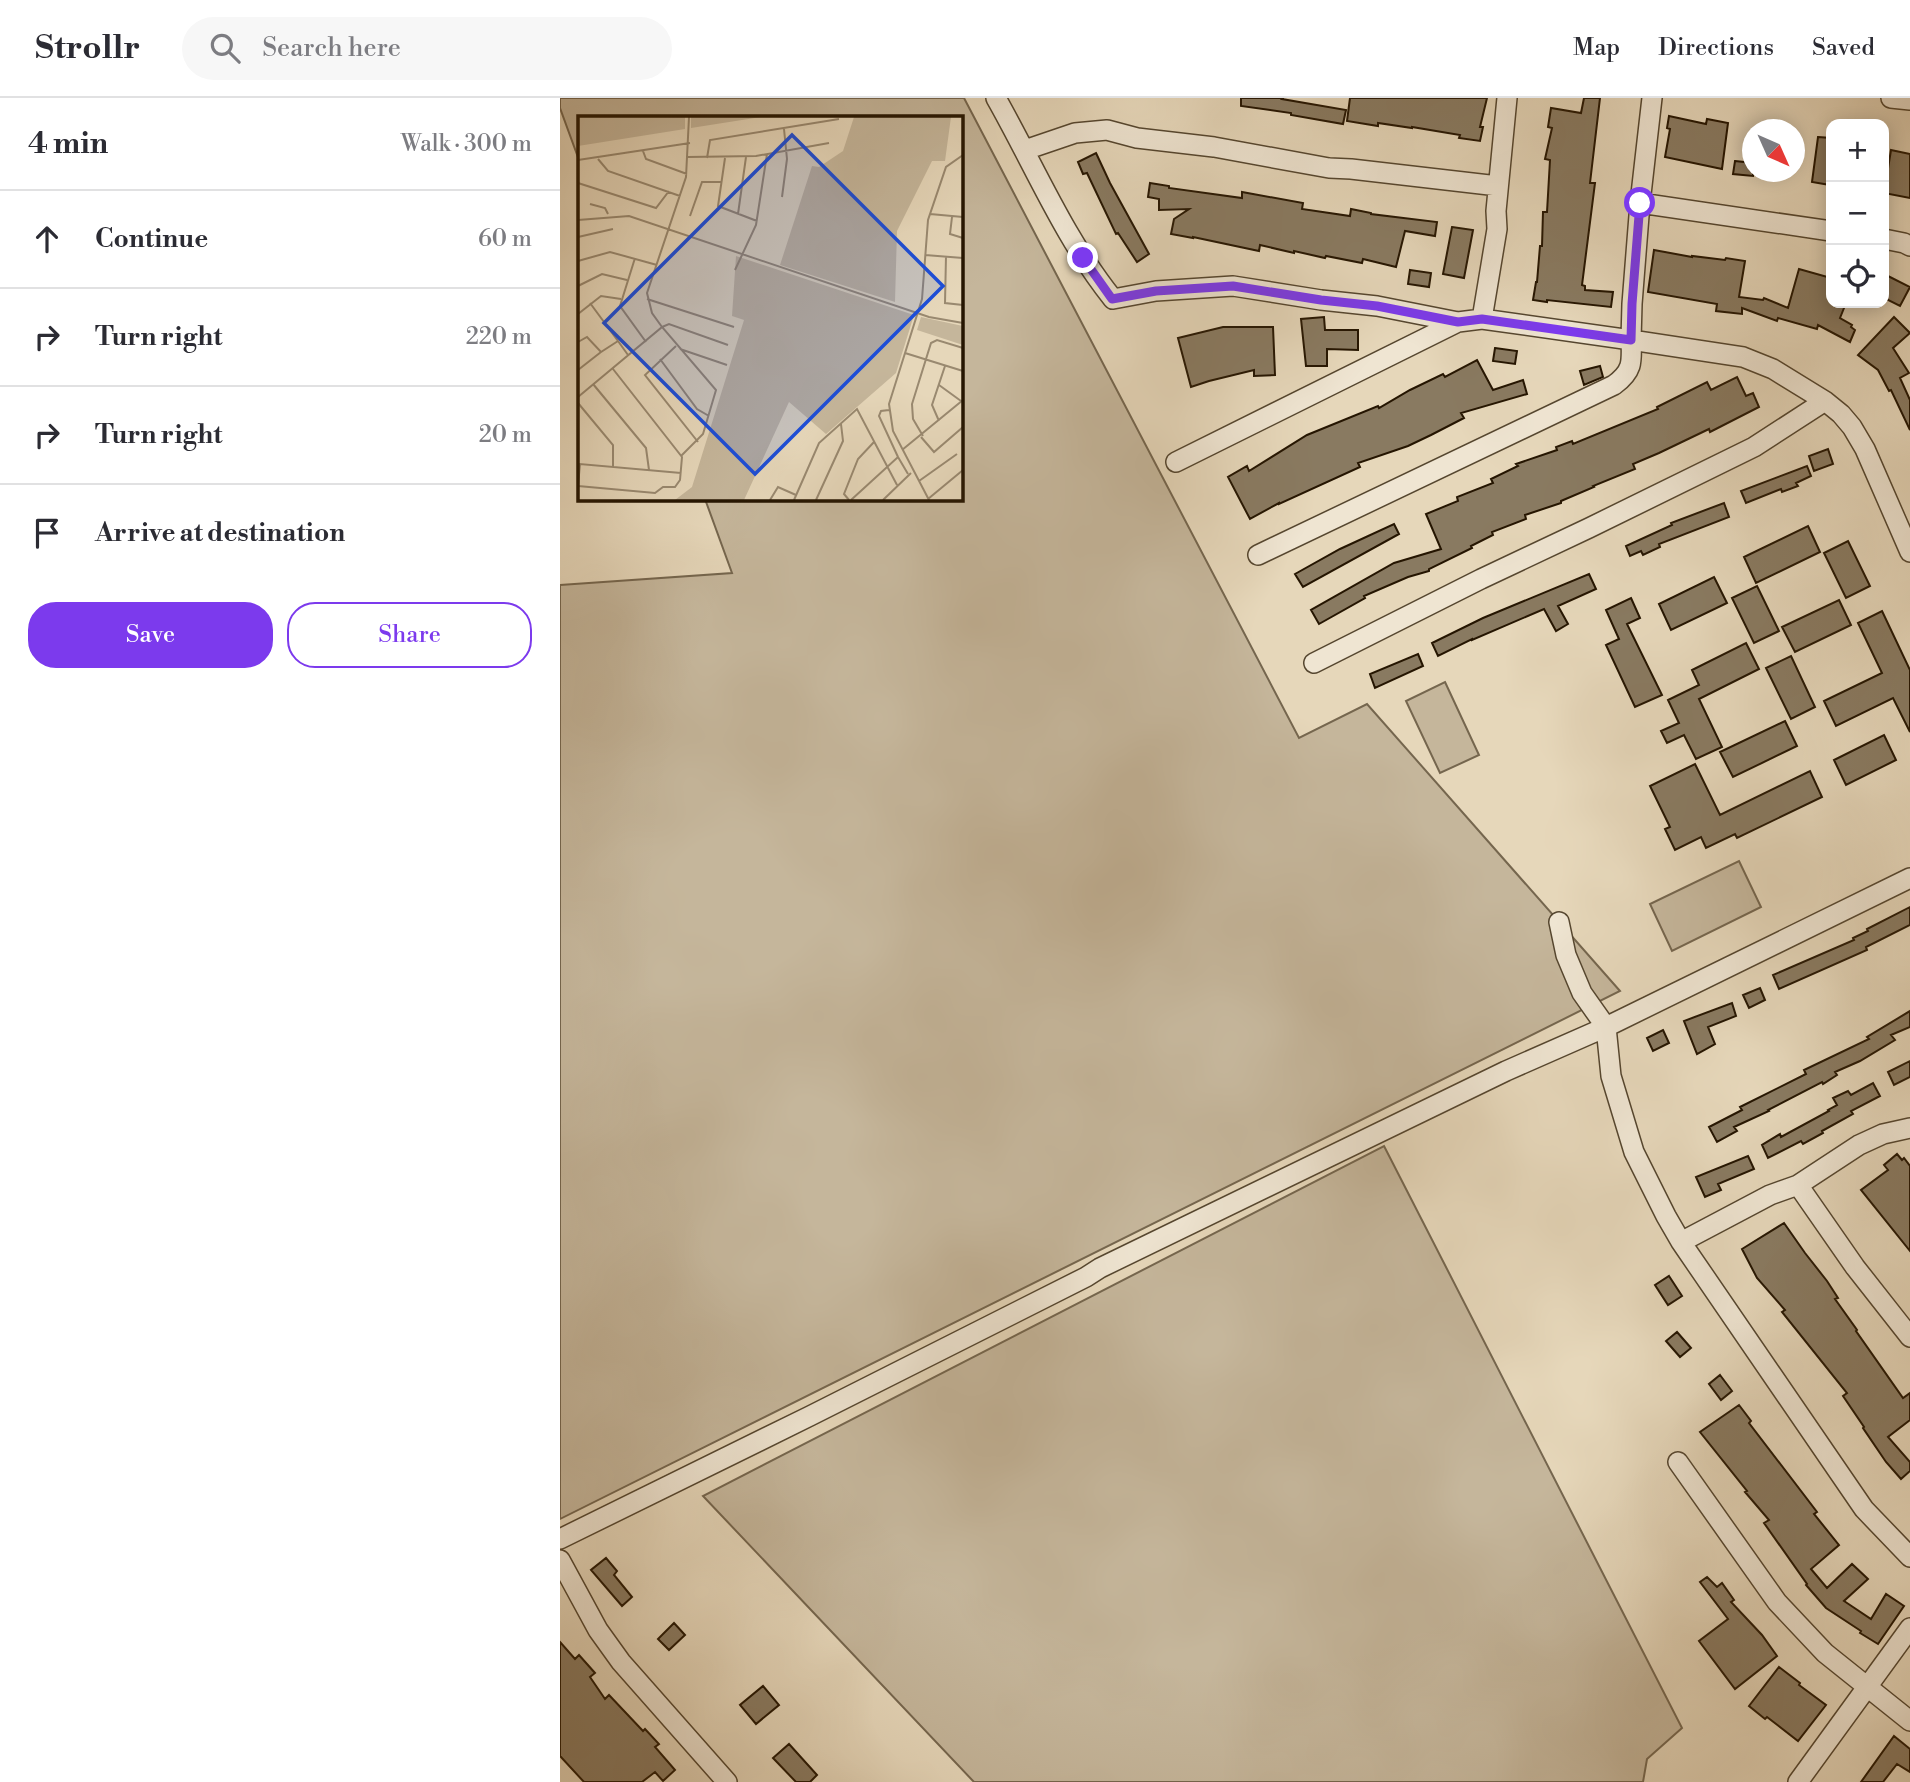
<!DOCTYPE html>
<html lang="en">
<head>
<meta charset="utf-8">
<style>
  :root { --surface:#fff; --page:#f7f7f7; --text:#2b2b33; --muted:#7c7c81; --line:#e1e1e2; --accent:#7c3aed }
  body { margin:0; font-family:"Libre Bodoni",serif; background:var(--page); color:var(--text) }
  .controls { position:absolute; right:21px; top:21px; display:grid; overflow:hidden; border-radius:14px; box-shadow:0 4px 18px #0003 }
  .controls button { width:63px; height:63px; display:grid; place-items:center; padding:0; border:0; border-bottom:2px solid var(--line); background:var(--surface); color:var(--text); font:35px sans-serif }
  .compass { position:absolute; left:1182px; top:21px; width:63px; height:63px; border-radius:50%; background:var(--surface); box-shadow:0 4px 18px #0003; rotate:135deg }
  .stop { position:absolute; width:21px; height:21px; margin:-16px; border:5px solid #7c3aed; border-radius:50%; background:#fff }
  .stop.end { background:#7c3aed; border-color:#fff; box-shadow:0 2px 7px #0008 }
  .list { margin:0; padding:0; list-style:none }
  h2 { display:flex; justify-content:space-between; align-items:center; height:91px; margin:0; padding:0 28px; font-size:30px }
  h2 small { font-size:23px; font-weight:400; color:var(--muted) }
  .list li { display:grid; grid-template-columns:46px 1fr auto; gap:21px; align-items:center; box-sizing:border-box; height:98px; padding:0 28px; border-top:2px solid var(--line) }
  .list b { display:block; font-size:26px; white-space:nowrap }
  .list em { font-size:23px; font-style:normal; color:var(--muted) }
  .actions { display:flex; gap:14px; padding:21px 28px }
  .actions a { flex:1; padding:16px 0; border:2px solid var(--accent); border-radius:28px; text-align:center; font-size:24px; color:var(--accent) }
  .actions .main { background:var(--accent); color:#fff }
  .icon { flex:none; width:38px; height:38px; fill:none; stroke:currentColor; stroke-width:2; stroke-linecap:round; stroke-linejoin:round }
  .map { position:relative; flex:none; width:1350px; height:1684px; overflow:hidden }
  header { display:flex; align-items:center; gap:42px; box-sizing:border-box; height:98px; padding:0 35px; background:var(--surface); border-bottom:2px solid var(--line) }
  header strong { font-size:33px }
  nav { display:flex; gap:38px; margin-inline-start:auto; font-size:24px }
  .search { width:490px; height:63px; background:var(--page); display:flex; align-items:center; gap:18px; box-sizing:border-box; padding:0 24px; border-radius:38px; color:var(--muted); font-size:26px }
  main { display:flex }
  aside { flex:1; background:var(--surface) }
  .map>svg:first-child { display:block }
</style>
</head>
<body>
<header>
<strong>Strollr</strong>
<div class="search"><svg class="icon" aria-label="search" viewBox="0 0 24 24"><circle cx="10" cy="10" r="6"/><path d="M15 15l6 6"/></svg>Search here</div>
<nav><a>Map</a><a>Directions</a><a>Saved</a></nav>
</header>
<main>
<aside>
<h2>4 min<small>Walk · 300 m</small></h2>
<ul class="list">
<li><svg class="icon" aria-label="ahead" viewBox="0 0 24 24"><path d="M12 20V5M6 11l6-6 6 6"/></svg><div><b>Continue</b></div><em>60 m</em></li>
<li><svg class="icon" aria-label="right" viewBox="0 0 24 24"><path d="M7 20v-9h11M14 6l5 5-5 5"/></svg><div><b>Turn right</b></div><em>220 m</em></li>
<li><svg class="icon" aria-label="right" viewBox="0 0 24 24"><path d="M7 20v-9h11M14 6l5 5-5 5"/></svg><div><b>Turn right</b></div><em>20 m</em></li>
<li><svg class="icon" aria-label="arrive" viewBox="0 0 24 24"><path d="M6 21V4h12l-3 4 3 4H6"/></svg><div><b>Arrive at destination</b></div></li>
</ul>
<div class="actions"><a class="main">Save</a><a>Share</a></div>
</aside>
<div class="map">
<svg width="1350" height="1684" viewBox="0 0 1350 1684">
  <rect width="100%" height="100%" fill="#e6d7ba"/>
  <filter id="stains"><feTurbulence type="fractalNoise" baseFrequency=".00286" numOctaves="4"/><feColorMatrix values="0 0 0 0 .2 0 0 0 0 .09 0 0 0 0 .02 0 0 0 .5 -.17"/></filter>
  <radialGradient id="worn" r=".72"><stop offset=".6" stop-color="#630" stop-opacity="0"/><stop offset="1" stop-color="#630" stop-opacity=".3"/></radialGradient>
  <path fill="#c5b69b" stroke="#75664e" stroke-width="2" d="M0 0H404L739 640 807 606 1060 893 0 1421V487L172 475 145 401H401V19H19V62L0 10Z
    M885 584 919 657 880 675 846 603Z
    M1179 763 1201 809 1112 853 1090 806Z
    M824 1048 1122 1630 1087 1661 1083 1684H414L143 1398Z"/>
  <path fill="#897a61" stroke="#251501" stroke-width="2" d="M681 0H723L722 1 786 12 783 26 731 17V15L681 8Z
    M790 0H927L920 29H923L920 43 899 40 900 37 852 29V30L818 25V28L787 23Z
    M1024 0H1040L1030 85H1035L1022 187 1025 188V192L1053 194 1051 209 987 202V204L973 202 976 184H977L980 148H982L983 114H987L990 62 985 61 992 30 988 29 991 10 1021 15Z
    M1109 18 1146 26 1147 21 1168 25 1162 71 1105 59 1110 31 1107 30Z
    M1258 39 1271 40 1270 87 1252 84Z
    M1331 52 1350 56V100L1324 95Z
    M536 55 550 85 589 156 577 164 558 135 556 136 527 75 523 76 518 64Z
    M1175 63 1193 65V78L1173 76Z
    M590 85 609 88V90L682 100V94L743 105 742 111 790 118 791 111 811 115V116L877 124 875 138 845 133 836 169 803 161 802 165 766 158 765 160 734 153V155L700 147 699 153 633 139V140L611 136 614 121 629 111 599 112V101L588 99Z
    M892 129 913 132 904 180 883 176Z
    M1094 152 1132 159V158L1165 162 1166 160 1185 163 1179 199 1203 202 1204 200 1228 210 1239 171 1271 180V205H1286L1280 220 1292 227 1291 229 1295 232 1290 244 1258 227 1257 231 1218 220 1217 223 1182 210V216L1156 213 1157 206 1088 194Z
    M850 172 871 175 869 189 848 186Z
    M1324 176 1350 189 1340 208 1324 200Z
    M764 219 765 232H798V252L767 251V268H746L741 221Z
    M1334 219 1350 235 1333 250 1349 275 1340 280 1350 302V332L1331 292 1329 293 1318 272 1298 257Z
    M663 229H713L715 277 694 278V272L649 283 631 289 618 240Z
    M935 250 957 253 955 266 933 263Z
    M917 262 933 292 963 282 967 296 901 315 904 320 871 337 848 348 798 365 800 369 719 406V405L690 421 668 379 687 368 689 373 747 337 818 308 819 310 850 292 883 276 885 279Z
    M1040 268 1043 279 1024 287 1020 273Z
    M1177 279 1186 298 1193 295 1199 309 1150 334 1149 331 1099 355 1073 366 1075 371 1033 388 1034 389 1001 403V405L965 417 966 421 932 434 933 437 911 448 912 450 869 471V473L848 479 804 498 805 500 759 526 751 512 834 465 881 451 866 416 898 403 897 399 933 385 931 381 958 368 956 366 997 352 996 349 1012 343 1013 346 1098 311 1097 309 1147 284 1151 292Z
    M1268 351 1273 366 1254 373 1249 358Z
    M1247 368 1251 378 1236 385 1238 388 1222 394 1221 391 1186 405 1181 393Z
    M1164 405 1169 419 1099 446 1100 449 1083 457 1081 453 1070 458 1066 448 1112 427 1111 425Z
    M834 426 839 436 743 489 735 476 780 451Z
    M1248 428 1260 454 1196 485 1184 459Z
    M1288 443 1310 488 1286 500 1264 455Z
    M1029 476 1036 491 998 508 1008 526 996 533 984 511 912 542V541L878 558 872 545 923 520Z
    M1154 479 1167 505 1111 532 1099 506Z
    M1197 488 1219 533 1194 545 1172 500Z
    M1071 500 1080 520 1067 526 1102 597 1075 609 1046 547 1059 541 1046 512Z
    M1279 502 1291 527 1235 554 1222 529Z
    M1322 513 1350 572V634L1333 600 1276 628 1264 603 1322 575 1298 525Z
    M1186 545 1199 571 1139 601 1162 649 1136 661 1124 637 1107 645 1101 633 1119 625 1108 602 1139 587 1132 572Z
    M858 556 863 568 815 590 810 576Z
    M1231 558 1255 609 1231 621 1206 570Z
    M1225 623 1237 648 1173 679 1160 654Z
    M1324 637 1336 662 1286 687 1274 662Z
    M1135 666 1160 717 1250 673 1262 699 1177 740 1175 736 1146 750 1141 739 1115 752 1105 731 1110 729 1090 688Z
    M1350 809V827L1306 849 1307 852 1219 891 1213 877 1294 842 1293 840 1308 833 1307 831Z
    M1200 890 1205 902 1189 910 1183 897Z
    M1172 905 1176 918 1148 929 1155 946 1137 956 1124 923Z
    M1350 913V929L1331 937 1335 942 1300 963 1275 974 1277 977 1263 986 1262 984 1208 1012 1209 1013 1174 1029 1177 1033 1157 1044 1149 1029 1182 1012 1180 1009 1246 976 1244 972 1309 941 1307 939Z
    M1103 932 1109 945 1093 953 1087 940Z
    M1350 963V979L1334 987 1328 974Z
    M1313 985 1320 998 1291 1013 1293 1016 1262 1033 1263 1035 1243 1046 1241 1043 1208 1060 1202 1047 1220 1036 1221 1039 1269 1013 1268 1012 1277 1007 1273 1000 1288 993 1291 997Z
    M1337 1056 1342 1062 1344 1060 1350 1068V1153L1301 1092 1328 1072 1324 1067Z
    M1188 1058 1194 1071 1158 1086 1161 1092 1145 1099 1136 1079Z
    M1224 1125 1245 1155 1267 1183 1278 1200 1275 1201 1297 1232 1296 1233 1343 1300 1350 1295V1322L1328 1339 1350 1364V1373L1341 1381 1326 1364 1303 1330 1304 1329 1283 1298 1287 1295 1222 1214 1225 1212 1197 1180 1182 1151Z
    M1109 1178 1122 1198 1108 1207 1095 1187Z
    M1117 1234 1131 1250 1120 1259 1106 1243Z
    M1160 1277 1172 1293 1161 1302 1149 1286Z
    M1179 1307 1191 1323 1189 1325 1257 1414 1254 1416 1279 1447 1251 1471 1267 1490 1292 1466 1308 1481 1284 1503 1311 1521 1326 1496 1344 1508 1318 1546 1300 1535 1301 1533 1266 1510 1246 1487 1247 1486 1204 1425 1209 1422 1185 1394 1187 1393 1140 1334Z
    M46 1460 57 1473 54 1477 72 1499 62 1508 31 1472Z
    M1147 1479 1157 1489 1162 1485 1174 1502 1171 1504 1202 1537 1217 1558 1175 1591 1139 1543 1168 1521 1140 1484Z
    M114 1525 125 1537 109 1552 98 1541Z
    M0 1544 15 1561 19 1557 35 1575 30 1579 45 1601 49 1597 83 1633 85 1631 99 1646 95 1649 115 1672 103 1683 95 1674 82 1684H24L0 1658Z
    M1219 1569 1240 1585 1239 1587 1266 1607 1238 1643 1207 1619 1205 1621 1189 1608Z
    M203 1588 219 1607 196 1626 180 1607Z
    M1334 1638 1350 1651V1674L1337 1666 1323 1684H1301Z
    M229 1646 257 1677 250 1684H236L213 1660Z"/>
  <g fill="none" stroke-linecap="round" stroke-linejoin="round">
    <defs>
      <path id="street" d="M436 0C474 67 504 140 553 201L596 193 673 188 761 202 817 208 898 224
        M1092 0 1080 105 1072 206 1071 242 1183 259 1213 271 1265 303 1281 316 1292 329 1305 351 1350 454
        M1331 0 1350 2
        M465 52 515 35 547 32 577 40 654 49 769 70 791 71 938 88
        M1080 105 1271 133
        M1324 141 1344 145 1350 148
        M922 221 937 131 936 113 947 0
        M616 364 898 224 922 221 1071 242C1072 264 1073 273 1054 287L698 457
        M754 565 921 481 1029 430 1194 349 1265 303
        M999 824 1006 857 1022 895 1046 929 1051 978 1074 1054 1106 1118 1121 1144 1304 1411 1350 1459
        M1238 1087 1295 1169 1350 1239
        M1121 1144 1210 1097 1238 1087 1299 1047 1323 1036 1350 1030
        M1118 1364 1217 1504 1265 1555 1350 1623
        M0 1441 250 1318 526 1179 540 1170 946 973 1046 929 1350 780
        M0 1462 38 1532 61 1564 167 1684
        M1238 1684 1350 1530"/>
    </defs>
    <use href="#street" stroke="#55462f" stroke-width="22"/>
    <use href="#street" stroke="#efe5d2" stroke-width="19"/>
  </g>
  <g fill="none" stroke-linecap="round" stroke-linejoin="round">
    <path stroke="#7c3aed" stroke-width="9" d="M523 160 552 201 596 193 673 188 761 202 817 208 898 224 922 221 1071 242 1072 206 1080 105"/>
  </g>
  <g transform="translate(18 18)">
    <rect width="385" height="385" fill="#e6d7ba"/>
    <path d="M0 1H107V13L0 30ZM113 1H183L113 12ZM276 1H373L367 45H354L319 115 317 186 202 149 234 50 241 51 265 35ZM158 140 336 199 318 257 248 318 211 286 166 384H97L114 371 166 204 154 200ZM343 201 385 210V229L339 214Z" fill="#c5b69b"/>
    <path fill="none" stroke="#998970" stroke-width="2" d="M65 35 68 43 109 58M110 41 178 40 251 27M129 42 132 24 261 3M147 42 140 90 179 105M20 43 30 55 102 80M0 44 112 27M0 67 78 92 91 75M204 81 209 43 206 13M12 88 27 92 30 98M160 98 168 41M352 98 385 101M112 100 124 66H144M374 101 372 118 385 122M0 104 51 100 351 201 385 207M0 121 35 113M347 139 385 142M368 140 367 187 385 189M57 142 42 190 68 226M0 145 32 136 79 149M157 154 178 109 189 38M0 170 24 158 49 164M69 183 156 211M12 187 40 225M0 198 23 180 43 183M0 226 9 221 23 236 40 225 50 239M98 230 67 259 120 326M102 233 149 249M327 237 385 255M82 243 119 293 131 300M0 254 23 236M15 268 68 332 71 354M361 269 383 285M0 281 84 211 74 197 69 177 108 61 111 1M0 287 35 329V351M311 294 303 295 301 300 320 341M361 305 354 289 367 250M345 320 335 303 334 288 353 227 359 224 385 232M343 321 356 336 385 311M324 334 385 284M103 340 125 318 138 274 84 211 91 208 150 229M341 365 379 338M0 370 77 377 85 371H97L102 364 104 341 35 253M0 370 2 348 103 357M350 383 385 354M192 384 200 371 218 379M216 384 241 327 279 293 319 369M238 384 265 325 263 308M271 384 266 378 280 343 296 326M273 384 320 341 330 358M305 384 333 357M351 384 315 315 311 288 344 183 350 104 368 51 385 39"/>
    <path fill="#1d4ed8" fill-opacity="0.15" stroke="#1d4ed8" stroke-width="3.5" d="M214 19 365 170 177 358 26 207Z"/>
    <rect width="385" height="385" fill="none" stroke="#251501" stroke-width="3.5"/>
  </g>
  <rect width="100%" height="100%" filter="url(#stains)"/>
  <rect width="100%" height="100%" fill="url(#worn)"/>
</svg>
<div class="controls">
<button>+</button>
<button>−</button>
<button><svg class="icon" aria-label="locate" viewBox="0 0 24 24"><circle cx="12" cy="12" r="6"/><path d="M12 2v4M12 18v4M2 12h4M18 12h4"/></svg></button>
</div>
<svg class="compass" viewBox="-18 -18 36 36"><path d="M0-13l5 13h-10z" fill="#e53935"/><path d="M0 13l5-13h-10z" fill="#7c7c81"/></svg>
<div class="stop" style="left:1080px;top:105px"></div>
<div class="stop end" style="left:523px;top:160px"></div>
</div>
</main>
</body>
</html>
